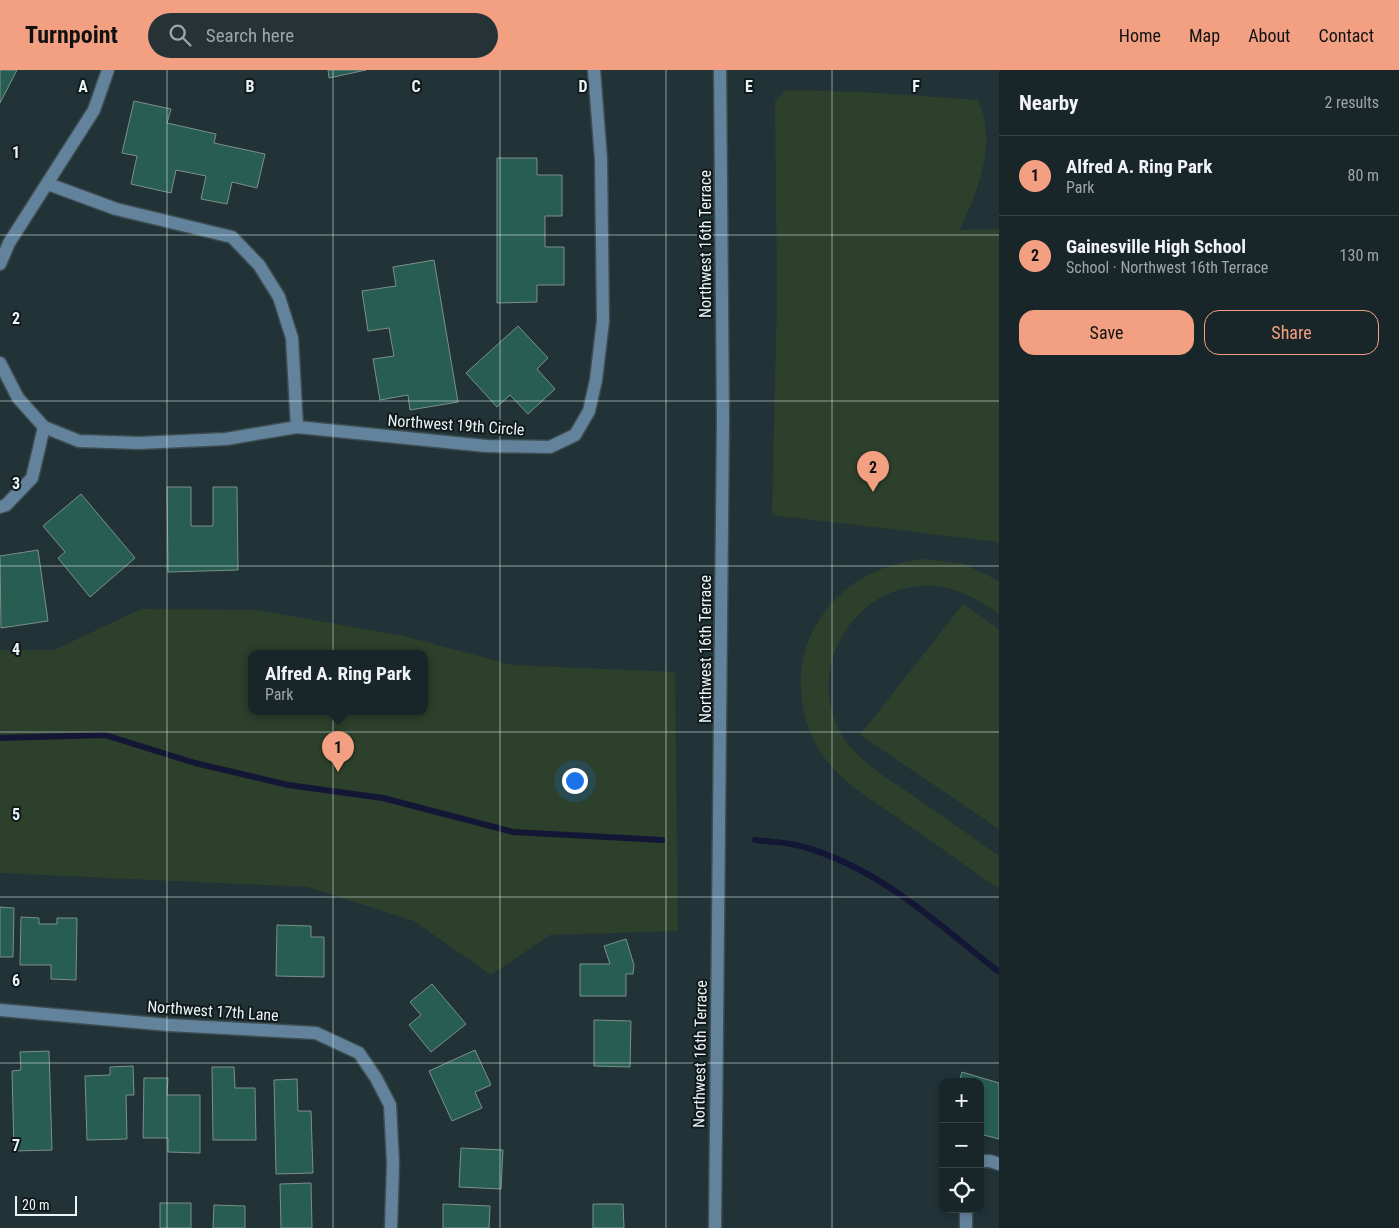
<!DOCTYPE html>
<html lang="en">
<head>
<meta charset="utf-8">
<style>
  :root { --surface:#192629; --page:#263235; --text:#f1f3f6; --muted:#9fa5a8; --line:#374346; --accent:#f2a081 }
  body { margin:0; font-family:"Roboto Condensed",sans-serif; background:var(--page); color:var(--text) }
  .controls { position:absolute; right:15px; bottom:15px; display:grid; overflow:hidden; border-radius:10px; box-shadow:0 2px 8px #0003 }
  .controls button { width:45px; height:45px; display:grid; place-items:center; padding:0; border:0; border-bottom:1px solid var(--line); background:var(--surface); color:var(--text); font:25px sans-serif }
  .scale { position:absolute; left:15px; bottom:12px; width:62px; box-sizing:border-box; padding-left:5px; border:2px solid #eaf5f8; border-top:0; font-size:14px; line-height:18px; white-space:nowrap; color:#eaf5f8; -webkit-text-stroke:4px #11191b; paint-order:stroke }
  .you { position:absolute; left:574px; top:710px; width:18px; height:18px; margin:-12px; border:4px solid #fff; border-radius:50%; background:#1a73e8; box-shadow:0 0 0 8px #1a73e833 }
  .badge { display:grid; place-items:center; width:32px; height:32px; border-radius:50%; background:var(--accent); color:#111; font-size:16px; font-weight:700 }
  .pin { position:absolute; translate:-50% -41px; filter:drop-shadow(0 1px 2px #0008) }
  .pin::after { content:''; position:absolute; top:26px; width:18px; height:15px; background:inherit; clip-path:polygon(0 0,100% 0,50% 100%) }
  .popup { position:absolute; left:248px; top:580px; width:180px; height:65px; box-sizing:border-box; display:grid; place-content:center; border-radius:10px; background:var(--surface); filter:drop-shadow(0 1px 4px #0005); font-size:16px; white-space:nowrap; color:var(--muted) }
  .popup b { font-size:19px; color:var(--text) }
  .popup::after { content:''; position:absolute; left:50%; top:100%; margin-left:-10px; border:10px solid transparent; border-top-color:var(--surface) }
  .list { margin:0; padding:0; list-style:none }
  h2 { display:flex; justify-content:space-between; align-items:center; height:65px; margin:0; padding:0 20px; font-size:21px }
  h2 small { font-size:16px; font-weight:400; color:var(--muted) }
  .list li { display:grid; grid-template-columns:32px 1fr auto; gap:15px; align-items:center; box-sizing:border-box; height:80px; padding:0 20px; border-top:1px solid var(--line) }
  .list b { display:block; font-size:19px; white-space:nowrap }
  .list p { margin:0; font-size:16px; white-space:nowrap; color:var(--muted) }
  .list em { font-size:16px; font-style:normal; color:var(--muted) }
  .actions { display:flex; gap:10px; padding:15px 20px }
  .actions a { flex:1; padding:11px 0; border:1px solid var(--accent); border-radius:15px; text-align:center; font-size:18px; color:var(--accent) }
  .actions .main { background:var(--accent); color:#111 }
  .icon { flex:none; width:28px; height:28px; fill:none; stroke:currentColor; stroke-width:2; stroke-linecap:round; stroke-linejoin:round }
  .map { position:relative; flex:none; width:999px; height:1158px; overflow:hidden }
  header { display:flex; align-items:center; gap:30px; box-sizing:border-box; height:70px; padding:0 25px; background:var(--accent); color:#111 }
  header strong { font-size:24px }
  nav { display:flex; gap:28px; margin-inline-start:auto; font-size:18px }
  .search { width:350px; height:45px; background:var(--page); display:flex; align-items:center; gap:12px; box-sizing:border-box; padding:0 18px; border-radius:28px; color:var(--muted); font-size:19px }
  main { display:flex }
  aside { flex:1; background:var(--surface) }
  .map>svg:first-child { display:block }
</style>
</head>
<body>
<header>
<strong>Turnpoint</strong>
<div class="search"><svg class="icon" aria-label="search" viewBox="0 0 24 24"><circle cx="10" cy="10" r="6"/><path d="M15 15l6 6"/></svg>Search here</div>
<nav><a>Home</a><a>Map</a><a>About</a><a>Contact</a></nav>
</header>
<main>
<div class="map">
<svg width="999" height="1158" viewBox="0 0 999 1158">
  <rect width="100%" height="100%" fill="#213337"/>
  <path fill="#2c402b" fill-rule="evenodd" d="M786 20 862 22 978 30C998 73 978 120 960 160L999 159V472L772 445 777 227 775 31Z
    M925 489 964 494 999 511V544C981 532 964 520 941 517 863 505 804 590 839 660 854 690 888 708 915 727 943 747 971 766 999 786V819C964 794 929 770 894 745 870 729 844 713 826 690 797 652 792 596 816 555 841 513 878 494 925 489Z
    M963 534 999 559V759L860 665Z
    M141 539 257 540 404 566 512 595 675 602 678 861 550 865 491 905 414 851 308 817 0 803V580H54ZM252 583H424V641H252Z"/>
  <g fill="none" stroke-linecap="round" stroke-linejoin="round">
    <path stroke="#141635" stroke-width="6" d="M0 668 105 665 195 693 288 715 383 728 513 762 662 770
      M755 770C771 772 789 772 804 777 879 798 938 854 999 902"/>
  </g>
  <path fill="#285d51" stroke="#7c908a" d="M0 0H17L0 33Z
    M328 0H366L329 8Z
    M134 31 171 39 167 53 216 64 214 73 265 84 257 118 232 112 227 134 201 129 206 106 176 100 171 123 131 114 137 86 122 83Z
    M497 88H537V105H562V146H545V177H564V215H537V232L497 233Z
    M434 190 458 332 410 340 408 325 380 330 373 289 394 286 389 258 368 261 362 221 396 216 393 197Z
    M518 256 548 288 537 299 555 319 528 344 510 325 497 337 466 303Z
    M167 417H191V456H213V417H237L238 500 168 502Z
    M81 424 135 488 90 527 58 488 65 482 43 456Z
    M38 480 48 551 1 558 0 486Z
    M0 837 14 838 13 887H0Z
    M21 847 39 848V854H57V848H77L76 910 51 909V895H20Z
    M277 855 311 856V867H324V907L276 906Z
    M626 869 634 895 633 904H626V926H580V894H610L604 876Z
    M432 914 466 954 431 982 409 955 421 945 410 932Z
    M594 950 631 951 630 997 594 996Z
    M475 980 491 1015 475 1022 482 1038 452 1051 429 1001Z
    M49 981 52 1080 14 1081 12 1001 21 1000 20 982Z
    M133 996 134 1025H126L127 1069 87 1070 85 1006 110 1005V997Z
    M212 997H234L235 1018H255L256 1070H213Z
    M962 1002 999 1013V1069L980 1064V1012H959Z
    M144 1008H168L167 1025H200V1083L168 1082V1068H143Z
    M297 1009 298 1041H311L313 1103 276 1104 274 1010Z
    M461 1078 503 1080 501 1119 459 1117Z
    M311 1113 312 1158H281L280 1114Z
    M160 1133H191V1158H160Z
    M443 1134 490 1136 489 1158H443Z
    M593 1134H623L624 1158H593Z
    M214 1135 245 1136V1158H213Z"/>
  <g fill="none" stroke-linecap="round" stroke-linejoin="round">
    <defs>
      <path id="minor" d="M48 114 116 139 232 167 259 195 279 227 292 268 297 357
        M0 194 9 173 94 40 108 0
        M0 293 18 328 44 357 79 371 139 373 226 369 297 357 486 376 550 377 575 365 589 341 596 310 603 251 601 89 594 0
        M0 437 6 435 32 408 44 357
        M0 940 169 955 316 963 359 983 376 1008 390 1035 393 1093 391 1158
        M980 1091H990L999 1094
        M966 1139V1158
        M715 1158 723 350 720 0"/>
    </defs>
    <use href="#minor" stroke="#3d4e52" stroke-width="15"/>
    <use href="#minor" stroke="#63839d" stroke-width="12"/>
  </g>
  <path fill="none" stroke="#eaf5f8" stroke-width="1" stroke-opacity="0.55" d="M167 0V1158M333 0V1158M500 0V1158M666 0V1158M832 0V1158M0 165H999M0 331H999M0 496H999M0 662H999M0 827H999M0 993H999"/>
  <g text-anchor="middle" dominant-baseline="central" stroke-width="4" stroke-linejoin="round" paint-order="stroke">
    <g font-size="16" fill="#eaf5f8" stroke="#11191b">
      <text transform="translate(705 174) rotate(-90)">Northwest 16th Terrace</text>
      <text transform="translate(456 355) rotate(4)">Northwest 19th Circle</text>
      <text transform="translate(705 579) rotate(-90)">Northwest 16th Terrace</text>
      <text transform="translate(213 941) rotate(4)">Northwest 17th Lane</text>
      <text transform="translate(700 984) rotate(-89)">Northwest 16th Terrace</text>
    </g>
  </g>
  <g font-size="16" text-anchor="middle" font-weight="bold" fill="#eaf5f8" stroke="#11191b" stroke-width="4" stroke-linejoin="round" paint-order="stroke">
    <text x="83" y="22">A</text>
    <text x="250" y="22">B</text>
    <text x="416" y="22">C</text>
    <text x="583" y="22">D</text>
    <text x="749" y="22">E</text>
    <text x="916" y="22">F</text>
    <text x="16" y="88">1</text>
    <text x="16" y="254">2</text>
    <text x="16" y="419">3</text>
    <text x="16" y="585">4</text>
    <text x="16" y="750">5</text>
    <text x="16" y="916">6</text>
    <text x="16" y="1081">7</text>
  </g>
</svg>
<div class="controls">
<button>+</button>
<button>−</button>
<button><svg class="icon" aria-label="locate" viewBox="0 0 24 24"><circle cx="12" cy="12" r="6"/><path d="M12 2v4M12 18v4M2 12h4M18 12h4"/></svg></button>
</div>
<div class="scale">20 m</div>
<div class="you"></div>
<div class="pin badge" style="left:338px;top:702px">1</div>
<div class="popup"><b>Alfred A. Ring Park</b>Park</div>
<div class="pin badge" style="left:873px;top:422px">2</div>
</div>
<aside>
<h2>Nearby<small>2 results</small></h2>
<ul class="list">
<li><span class="badge">1</span><div><b>Alfred A. Ring Park</b><p>Park</p></div><em>80 m</em></li>
<li><span class="badge">2</span><div><b>Gainesville High School</b><p>School · Northwest 16th Terrace</p></div><em>130 m</em></li>
</ul>
<div class="actions"><a class="main">Save</a><a>Share</a></div>
</aside>
</main>
</body>
</html>
